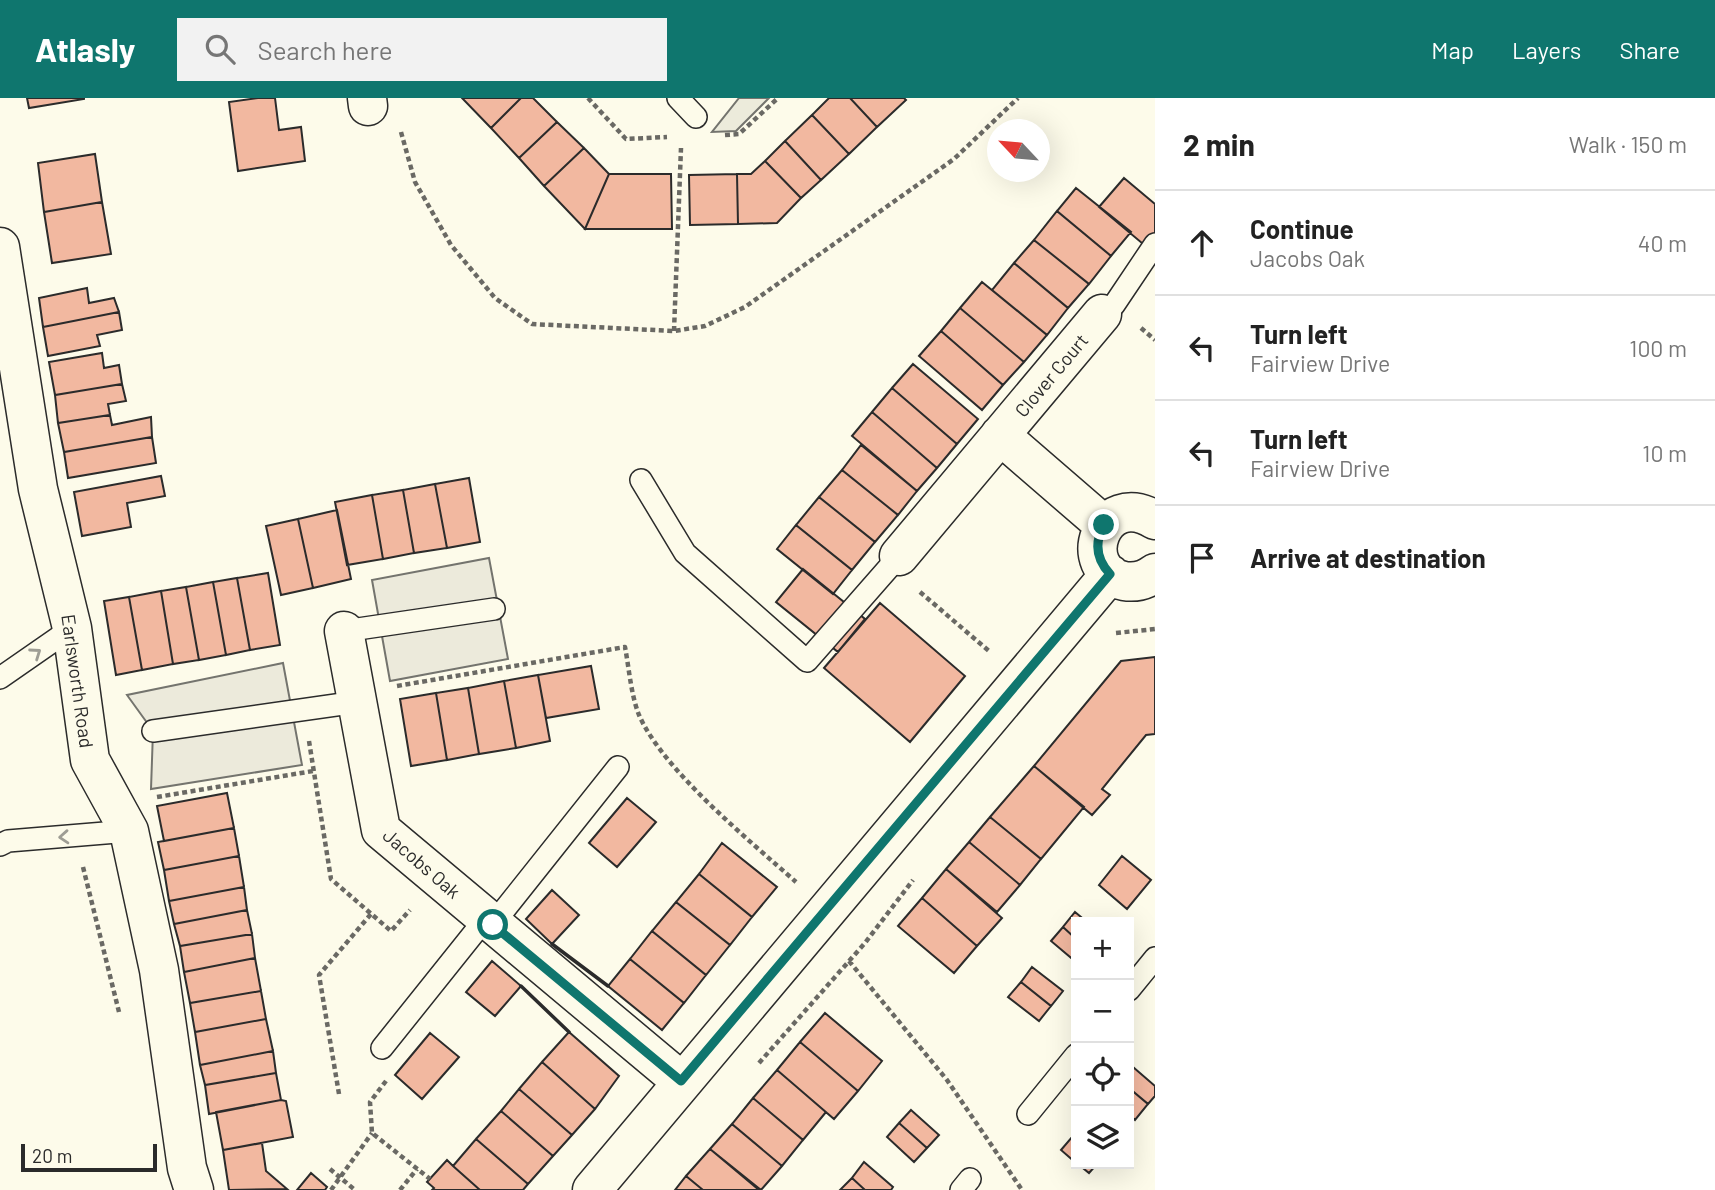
<!DOCTYPE html>
<html lang="en">
<head>
<meta charset="utf-8">
<style>
  :root { --surface:#fff; --page:#f2f2f2; --text:#222; --muted:#767676; --line:#e0e0e0; --accent:#0f766e }
  body { margin:0; font-family:Barlow,sans-serif; background:var(--page); color:var(--text) }
  .controls { position:absolute; right:21px; bottom:21px; display:grid; overflow:hidden; border-radius:0px; box-shadow:0 7px 28px #0002 }
  .controls button { width:63px; height:63px; display:grid; place-items:center; padding:0; border:0; border-bottom:2px solid var(--line); background:var(--surface); color:var(--text); font:35px sans-serif }
  .compass { position:absolute; left:987px; top:21px; width:63px; height:63px; border-radius:50%; background:var(--surface); box-shadow:0 7px 28px #0002; rotate:296deg }
  .scale { position:absolute; left:21px; bottom:18px; width:136px; box-sizing:border-box; padding-left:7px; border:4px solid #2b2b2b; border-top:0; font-size:19px; line-height:24px; white-space:nowrap; color:#2b2b2b; -webkit-text-stroke:5px #fdfbea; paint-order:stroke }
  .stop { position:absolute; width:21px; height:21px; margin:-16px; border:5px solid #0f766e; border-radius:50%; background:#fff }
  .stop.end { background:#0f766e; border-color:#fff; box-shadow:0 2px 7px #0008 }
  .list { margin:0; padding:0; list-style:none }
  h2 { display:flex; justify-content:space-between; align-items:center; height:91px; margin:0; padding:0 28px; font-size:30px }
  h2 small { font-size:23px; font-weight:400; color:var(--muted) }
  .list li { display:grid; grid-template-columns:46px 1fr auto; gap:21px; align-items:center; box-sizing:border-box; height:105px; padding:0 28px; border-top:2px solid var(--line) }
  .list b { display:block; font-size:26px; white-space:nowrap }
  .list p { margin:0; font-size:23px; white-space:nowrap; color:var(--muted) }
  .list em { font-size:23px; font-style:normal; color:var(--muted) }
  .icon { flex:none; width:38px; height:38px; fill:none; stroke:currentColor; stroke-width:2; stroke-linecap:round; stroke-linejoin:round }
  .map { position:relative; flex:none; width:1155px; height:1092px; overflow:hidden }
  header { display:flex; align-items:center; gap:42px; box-sizing:border-box; height:98px; padding:0 35px; background:var(--accent); color:#fff }
  header strong { font-size:33px }
  nav { display:flex; gap:38px; margin-inline-start:auto; font-size:24px }
  .search { width:490px; height:63px; background:var(--page); display:flex; align-items:center; gap:18px; box-sizing:border-box; padding:0 24px; border-radius:0px; color:var(--muted); font-size:26px }
  main { display:flex }
  aside { flex:1; background:var(--surface) }
  .map>svg:first-child { display:block }
</style>
</head>
<body>
<header>
<strong>Atlasly</strong>
<div class="search"><svg class="icon" aria-label="search" viewBox="0 0 24 24"><circle cx="10" cy="10" r="6"/><path d="M15 15l6 6"/></svg>Search here</div>
<nav><a>Map</a><a>Layers</a><a>Share</a></nav>
</header>
<main>
<div class="map">
<svg width="1155" height="1092" viewBox="0 0 1155 1092">
  <rect width="100%" height="100%" fill="#fdfbea"/>
  <path fill="#ecebdb" stroke="#74746e" stroke-width="2" d="M739 0H769L736 33 712 34Z"/>
  <path fill="#eceadb" stroke="#74746e" stroke-width="2" d="M489 460 508 561 390 583 372 482Z
    M283 565 302 667 151 691 153 633 127 597Z"/>
  <path fill="#f2b8a0" stroke="#2b2b2b" stroke-width="2" d="M27 0H84V1L29 10Z
    M258 0H275L279 32 301 29 305 63 238 73 229 4Z
    M462 0H521L491 30Z
    M521 0H533L557 24 519 60 491 30Z
    M829 0H850L877 29 849 56 812 17Z
    M850 0H904L906 2 877 29Z
    M812 17 849 56 821 82 785 43Z
    M557 24 584 50 544 88 519 60Z
    M785 43 821 82 801 100 765 63Z
    M584 50 609 76 585 131 544 88Z
    M95 56 102 104 44 114 38 65Z
    M765 63 801 100 777 125 738 126 737 76H751Z
    M609 76H671L672 131H585Z
    M737 76 738 126 690 127 689 77Z
    M1124 80 1155 106V156L1099 109Z
    M1076 90 1131 134 1111 158 1057 113Z
    M102 104 111 156 52 165 44 114Z
    M1057 113 1111 158 1089 186 1034 142Z
    M1034 142 1089 186 1068 210 1014 165Z
    M1014 165 1068 210 1047 237 992 192Z
    M982 184 1047 237 1024 264 960 210Z
    M87 190 89 205 114 200 119 214 43 229 39 200Z
    M960 210 1024 264 1003 287 941 233Z
    M119 214 122 232 97 237 100 248 48 258 43 229Z
    M941 233 1003 287 982 312 919 258Z
    M102 255 104 270 119 267 122 286 55 297 49 264Z
    M913 266 978 321 957 346 892 290Z
    M122 286 126 303 108 306 110 317 58 325 55 297Z
    M892 290 957 346 937 370 872 314Z
    M872 314 937 370 917 393 852 338Z
    M110 317 112 327 151 319 152 339 64 354 58 325Z
    M152 339 156 365 68 380 64 354Z
    M861 347 917 393 898 417 842 372Z
    M842 372 898 417 875 444 819 399Z
    M161 378 165 398 127 405 131 429 82 438 74 394Z
    M469 380 480 444 447 450 435 386Z
    M435 386 447 450 414 455 403 392Z
    M403 392 414 455 383 461 372 397Z
    M372 397 383 461 347 467 335 404Z
    M819 399 875 444 852 472 796 427Z
    M337 412 351 481 313 490 298 421Z
    M298 421 313 490 281 497 266 428Z
    M796 427 852 472 833 496 777 451Z
    M803 471 865 521 838 554 776 504Z
    M268 475 280 547 250 552 237 480Z
    M237 480 250 552 226 557 213 484Z
    M213 484 226 557 199 562 186 489Z
    M186 489 199 562 173 566 161 493Z
    M161 493 173 566 142 572 129 499Z
    M129 499 142 572 116 577 104 503Z
    M880 505 965 578 910 644 824 570Z
    M1155 559V636L1146 637 1102 691 1110 697 1092 717 1034 668 1121 563Z
    M591 568 599 611 546 620 538 577Z
    M538 577 550 643 516 650 504 583Z
    M504 583 516 650 479 656 468 590Z
    M468 590 479 656 447 662 436 595Z
    M436 595 447 662 411 668 400 601Z
    M1034 668 1084 709 1041 761 990 719Z
    M227 695 234 730 164 743 157 708Z
    M627 700 656 724 617 769 589 745Z
    M990 719 1041 761 1020 787 969 744Z
    M234 730 239 758 164 772 158 744Z
    M969 744 1020 787 997 814 946 771Z
    M722 745 777 789 752 819 699 776Z
    M239 758 244 789 169 803 164 772Z
    M1122 758 1151 782 1127 811 1099 787Z
    M946 771 1002 820 977 848 922 800Z
    M699 776 752 819 730 847 676 804Z
    M244 789 247 812 174 826 169 803Z
    M552 792 579 817 552 846 526 821Z
    M922 800 977 848 954 875 898 828Z
    M676 804 730 847 706 877 652 833Z
    M247 812 252 836 180 848 174 826Z
    M1075 814 1087 824H1076V841L1063 829Z
    M1063 829 1076 841V864L1051 843Z
    M652 833 706 877 684 905 630 861Z
    M252 836 255 860 184 874 180 848Z
    M255 860 261 893 190 905 184 874Z
    M630 861 684 905 662 932 608 888Z
    M492 863 521 888 495 918 466 894Z
    M1032 869 1063 893 1051 908 1021 884Z
    M1021 884 1051 908 1039 923 1008 899Z
    M261 893 266 921 195 934 190 905Z
    M825 915 882 963 858 993 800 944Z
    M266 921 273 953 200 967 195 934Z
    M569 934 619 978 595 1011 542 964Z
    M430 935 459 959 422 1001 395 977Z
    M800 944 858 993 834 1021 777 972Z
    M273 953 276 975 205 987 200 967Z
    M542 964 595 1011 572 1037 519 991Z
    M1133 969 1155 988V998L1148 1006 1129 990V974Z
    M777 972 826 1014 803 1042 753 1000Z
    M276 975 281 1002 209 1016 205 987Z
    M1129 990 1148 1006 1135 1022 1129 1016Z
    M519 991 572 1037 553 1058 501 1013Z
    M753 1000 803 1042 782 1068 732 1026Z
    M281 1002 286 1003 293 1039 223 1052 216 1014Z
    M911 1012 939 1037 927 1050 899 1025Z
    M501 1013 553 1058 528 1086 476 1041Z
    M899 1025 927 1050 914 1064 887 1039Z
    M732 1026 782 1068 761 1092 710 1051Z
    M1072 1039 1076 1042V1065L1061 1052Z
    M476 1041 528 1086 523 1092H480L453 1068Z
    M262 1045 266 1073 287 1091 229 1092 223 1052Z
    M710 1051 759 1092H703L686 1078Z
    M447 1062 453 1068 480 1092H432L434 1090 427 1084Z
    M864 1064 893 1089 891 1092H865L852 1080Z
    M1078 1066H1097L1089 1075Z
    M311 1075 327 1089 325 1092H297Z
    M686 1078 703 1092H675Z
    M852 1080 865 1092H840Z"/>
  <g fill="none" stroke-linecap="round" stroke-linejoin="round">
    <defs>
      <path id="service" d="M678 0 696 19
        M1102 216 1114 207 1155 146
        M641 382 685 455 807 563 899 458
        M344 533 494 511
        M0 580 72 530
        M153 633 357 604
        M0 747 8 743 129 733
        M493 826 618 669
        M1129 892 1155 860
        M382 950 486 820
        M1028 1016 1076 957
        M961 1092 970 1081"/>
      <path id="minor" d="M367 0 368 8
        M0 149 38 391 72 530 90 662 129 733 159 872 187 1070 194 1092
        M1000 337 1104 427
        M1155 422C1101 389 1074 472 1124 483 1136 485 1146 482 1155 475
        M899 458 1102 216
        M344 533 381 732 681 983
        M592 1092 1110 476"/>
    </defs>
    <use href="#service" stroke="#2b2b2b" stroke-width="24"/>
    <use href="#minor" stroke="#2b2b2b" stroke-width="41"/>
    <path stroke="#6a6964" stroke-width="4.5" stroke-dasharray="5 3.5" stroke-linecap="butt" d="M588 0 626 41 667 39
      M401 34 415 84 451 147 495 200 532 226 674 233 705 228 745 209 954 61 1018 0
      M725 37 739 36 778 0
      M1141 230 1155 242
      M674 233 681 50
      M920 494 989 553
      M1116 535 1155 531
      M397 588 625 549C629 570 631 597 639 617 663 672 750 743 796 784
      M309 643 331 781 391 833 410 812
      M157 699 313 673
      M83 769 119 914
      M849 863 947 982 1022 1092
      M759 965 865 845 913 782
      M386 983 370 1004 372 1035 430 1081
      M339 996 319 877 371 816
      M330 1071 355 1092
      M331 1092 372 1035
      M400 1092 417 1071"/>
    <use href="#service" stroke="#fdfbea" stroke-width="21"/>
    <use href="#minor" stroke="#fdfbea" stroke-width="38"/>
    <path stroke="#2b2b2b" stroke-width="3.5" d="M552 846 608 888
      M521 888 569 934"/>
  </g>
  <defs><path id="oneway-chevron" d="M-2-3.5L2.5 0L-2 3.5" fill="none" stroke-width="1.6" stroke-linecap="round" stroke-linejoin="round" transform="scale(1.75)"/></defs>
  <g stroke="#9e9d94">
    <use href="#oneway-chevron" transform="translate(36 555) rotate(-35)"/>
    <use href="#oneway-chevron" transform="translate(64 739) rotate(176)"/>
  </g>
  <g fill="none" stroke-linecap="round" stroke-linejoin="round">
    <path stroke="#0f766e" stroke-width="9" d="M493 827 681 983 1110 476C1096 461 1094 445 1104 427"/>
  </g>
  <g text-anchor="middle" dominant-baseline="central" stroke-width="5" stroke-linejoin="round" paint-order="stroke">
    <g font-size="19" fill="#2b2b2b" stroke="#fdfbea">
      <text transform="translate(1051 277) rotate(-50)">Clover Court</text>
      <text transform="translate(78 583) rotate(82)">Earlsworth Road</text>
      <text transform="translate(422 765) rotate(41)">Jacobs Oak</text>
    </g>
  </g>
</svg>
<div class="controls">
<button>+</button>
<button>−</button>
<button><svg class="icon" aria-label="locate" viewBox="0 0 24 24"><circle cx="12" cy="12" r="6"/><path d="M12 2v4M12 18v4M2 12h4M18 12h4"/></svg></button>
<button><svg class="icon" aria-label="layers" viewBox="0 0 24 24"><path d="M12 4l9 5-9 5-9-5zM3 14l9 5 9-5"/></svg></button>
</div>
<svg class="compass" viewBox="-18 -18 36 36"><path d="M0-13l5 13h-10z" fill="#e53935"/><path d="M0 13l5-13h-10z" fill="#767676"/></svg>
<div class="scale">20 m</div>
<div class="stop" style="left:493px;top:827px"></div>
<div class="stop end" style="left:1104px;top:427px"></div>
</div>
<aside>
<h2>2 min<small>Walk · 150 m</small></h2>
<ul class="list">
<li><svg class="icon" aria-label="ahead" viewBox="0 0 24 24"><path d="M12 20V5M6 11l6-6 6 6"/></svg><div><b>Continue</b><p>Jacobs Oak</p></div><em>40 m</em></li>
<li><svg class="icon" aria-label="left" viewBox="0 0 24 24"><path d="M17 20v-9H6M10 6l-5 5 5 5"/></svg><div><b>Turn left</b><p>Fairview Drive</p></div><em>100 m</em></li>
<li><svg class="icon" aria-label="left" viewBox="0 0 24 24"><path d="M17 20v-9H6M10 6l-5 5 5 5"/></svg><div><b>Turn left</b><p>Fairview Drive</p></div><em>10 m</em></li>
<li><svg class="icon" aria-label="arrive" viewBox="0 0 24 24"><path d="M6 21V4h12l-3 4 3 4H6"/></svg><div><b>Arrive at destination</b></div></li>
</ul>
</aside>
</main>
</body>
</html>
